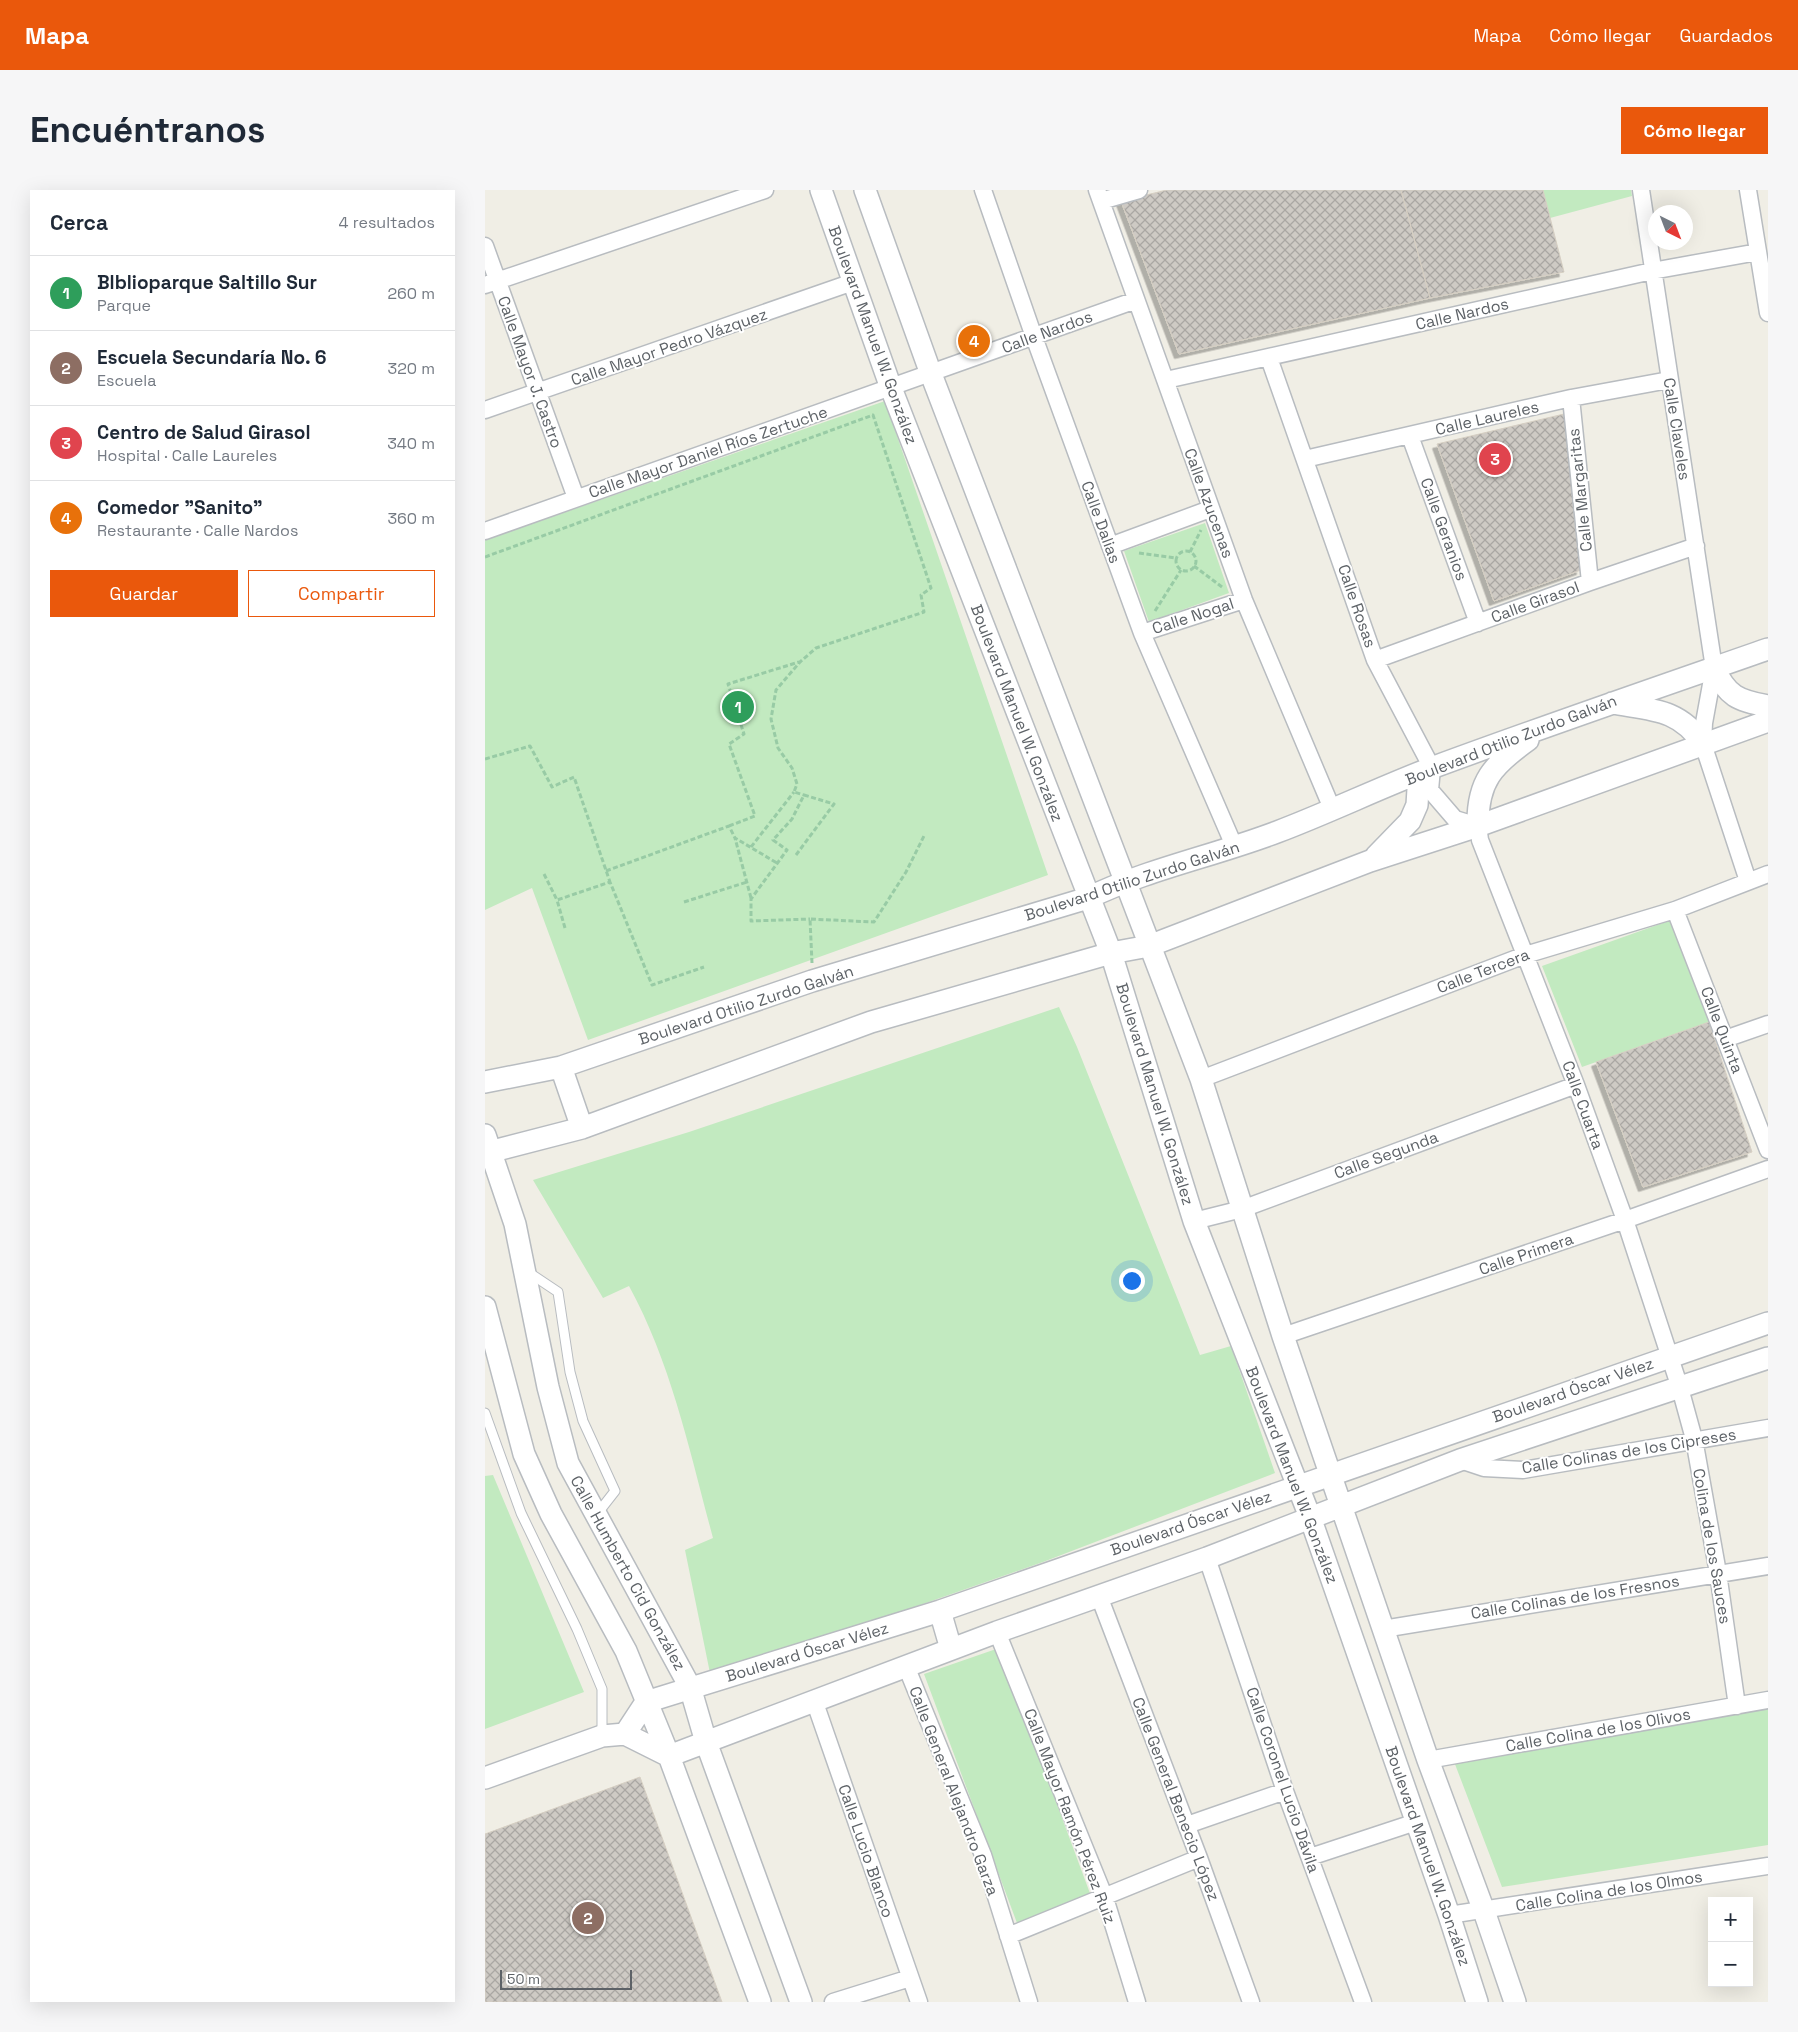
<!DOCTYPE html>
<html lang="es">
<head>
<meta charset="utf-8">
<style>
  :root { --surface:#fff; --page:#f6f6f7; --text:#1f2937; --muted:#747a83; --line:#e0e1e3; --accent:#ea580c }
  body { margin:0; font-family:"Space Grotesk",sans-serif; background:var(--page); color:var(--text) }
  .controls { position:absolute; right:15px; bottom:15px; display:grid; overflow:hidden; border-radius:0px; box-shadow:0 5px 20px #0002 }
  .controls button { width:45px; height:45px; display:grid; place-items:center; padding:0; border:0; border-bottom:1px solid var(--line); background:var(--surface); color:var(--text); font:25px sans-serif }
  .compass { position:absolute; left:1163px; top:15px; width:45px; height:45px; border-radius:50%; background:var(--surface); box-shadow:0 5px 20px #0002; rotate:138deg }
  .scale { position:absolute; left:15px; bottom:12px; width:132px; box-sizing:border-box; padding-left:5px; border:2px solid #5d6267; border-top:0; font-size:14px; line-height:18px; white-space:nowrap; color:#5d6267; -webkit-text-stroke:4px #fff; paint-order:stroke }
  .you { position:absolute; left:646px; top:1090px; width:18px; height:18px; margin:-12px; border:4px solid #fff; border-radius:50%; background:#1a73e8; box-shadow:0 0 0 8px #1a73e833 }
  .badge { display:grid; place-items:center; width:32px; height:32px; border-radius:50%; background:var(--accent); color:#fff; font-size:16px; font-weight:700 }
  .pin { position:absolute; translate:-50% -50%; border:2px solid #fff; box-shadow:0 1px 5px #0006 }
  .list { margin:0; padding:0; list-style:none }
  h2 { display:flex; justify-content:space-between; align-items:center; height:65px; margin:0; padding:0 20px; font-size:21px }
  h2 small { font-size:16px; font-weight:400; color:var(--muted) }
  .list li { display:grid; grid-template-columns:32px 1fr auto; gap:15px; align-items:center; box-sizing:border-box; height:75px; padding:0 20px; border-top:1px solid var(--line) }
  .list b { display:block; font-size:19px; white-space:nowrap }
  .list p { margin:0; font-size:16px; white-space:nowrap; color:var(--muted) }
  .list em { font-size:16px; font-style:normal; color:var(--muted) }
  .actions { display:flex; gap:10px; padding:15px 20px }
  .actions a { flex:1; padding:11px 0; border:1px solid var(--accent); border-radius:0px; text-align:center; font-size:18px; color:var(--accent) }
  .actions .main { background:var(--accent); color:#fff }
  .map { position:relative; flex:none; width:1283px; height:1812px; overflow:hidden; border-radius:0px }
  header { display:flex; align-items:center; gap:30px; box-sizing:border-box; height:70px; padding:0 25px; background:var(--accent); color:#fff }
  header strong { font-size:24px }
  nav { display:flex; gap:28px; margin-inline-start:auto; font-size:18px }
  .intro { display:flex; align-items:center; justify-content:space-between; box-sizing:border-box; height:120px; padding:0 30px }
  h1 { margin:0; font-size:35px }
  .button { padding:12px 22px; border-radius:0px; background:var(--accent); color:#fff; font-size:18px; font-weight:700 }
  main { display:flex; gap:30px; padding:0 30px }
  aside { flex:1; background:var(--surface); border-radius:0px; box-shadow:0 5px 20px #0002 }
  .map>svg:first-child { display:block }
</style>
</head>
<body>
<header>
<strong>Mapa</strong>
<nav><a>Mapa</a><a>Cómo llegar</a><a>Guardados</a></nav>
</header>
<div class="intro"><h1>Encuéntranos</h1><a class="button">Cómo llegar</a></div>
<main>
<aside>
<h2>Cerca<small>4 resultados</small></h2>
<ul class="list">
<li><span class="badge" style="background:#2e9e5b">1</span><div><b>Blblioparque Saltillo Sur</b><p>Parque</p></div><em>260 m</em></li>
<li><span class="badge" style="background:#8d6e63">2</span><div><b>Escuela Secundaría No. 6</b><p>Escuela</p></div><em>320 m</em></li>
<li><span class="badge" style="background:#e0444e">3</span><div><b>Centro de Salud Girasol</b><p>Hospital · Calle Laureles</p></div><em>340 m</em></li>
<li><span class="badge" style="background:#e8710a">4</span><div><b>Comedor &quot;Sanito&quot;</b><p>Restaurante · Calle Nardos</p></div><em>360 m</em></li>
</ul>
<div class="actions"><a class="main">Guardar</a><a>Compartir</a></div>
</aside>
<div class="map">
<svg width="1283" height="1812" viewBox="0 0 1283 1812">
  <defs>
    <pattern id="building-cross-hatch" width="8" height="8" patternUnits="userSpaceOnUse" patternTransform="scale(1.25)"><rect width="8" height="8" fill="#cecac4"/><path d="M0 0l8 8M0 8l8-8" fill="none" stroke="#aaa7a3"/></pattern>
    <filter id="shadow"><feDropShadow dx="-4.5" dy="4.5" stdDeviation="0" flood-color="#0004"/></filter>
  </defs>
  <rect width="100%" height="100%" fill="#f0eee5"/>
  <path fill="#c2eac0" d="M1058 0H1146L1147 6 1065 28Z
    M400 211 563 685 103 850 47 698 0 720V350Z
    M720 333 744 403 664 432 639 361Z
    M1189 729 1224 832 1097 877 1057 776Z
    M574 817 592 857 715 1165 746 1156 790 1283 558 1372 226 1488 200 1360 228 1348C205 1263 187 1175 144 1096L118 1108 48 990 204 942Z
    M8 1285 99 1502 0 1539V1286Z
    M514 1458 606 1706 532 1733 439 1484Z
    M1283 1518V1655L1017 1697 968 1569Z"/>
  <path fill="url(#building-cross-hatch)" stroke="#d6cfc3" filter="url(#shadow)" d="M682 0H916L945 108 694 164 636 11Z
    M916 0H1058L1079 82 945 108Z
    M1079 224 1096 380 1009 411 952 254Z
    M1224 832 1267 962 1158 997 1111 872Z
    M155 1587 237 1812H0V1644Z"/>
  <g fill="none" stroke-linecap="round" stroke-linejoin="round">
    <defs>
      <path id="service" d="M43 1082 73 1102 85 1182 98 1231 130 1301 112 1324
        M0 1223 36 1323 92 1439 117 1499V1546"/>
      <path id="minor" d="M498 0 549 147 657 443 750 658
        M612 0 759 410 848 621
        M1156 0 1229 478 1219 533 1218 554 1263 691
        M1263 0 1283 123
        M616 11 654 0
        M0 56 91 308
        M0 95 280 0
        M784 168 890 470 947 578 945 600 970 629 993 636 995 650 1091 895 1140 1030 1195 1198 1209 1249 1233 1383 1252 1516
        M681 190 1167 81 1273 62
        M1086 208 1105 392
        M0 220 368 92
        M925 246 993 433
        M820 269 1086 208 1184 190
        M0 341 651 110
        M625 356 725 319
        M657 443 759 410
        M890 470 1105 392 1211 356
        M1190 720 1283 960
        M1240 849 1283 834
        M716 889 1040 765 1190 720 1283 684
        M709 1031 757 1019 1091 895
        M798 1146 1140 1030 1283 979
        M975 1270 999 1278 1038 1280 1283 1238
        M722 1368 800 1601 878 1812
        M614 1406 714 1668 766 1812
        M898 1439 1283 1376
        M512 1442 620 1708 652 1812
        M421 1476 498 1665 544 1812
        M329 1510 434 1812
        M943 1570 1283 1510
        M702 1635 800 1601
        M825 1667 931 1632
        M964 1725 1283 1676
        M523 1746 714 1668
        M348 1812 425 1788"/>
      <path id="tertiary" d="M336 0 406 198 626 763 709 1031 825 1327 964 1725 992 1812
        M380 0 446 184 716 889 798 1146 943 1570 999 1721 1030 1812
        M1229 478C1242 506 1253 511 1283 516
        M1127 513C1166 520 1194 518 1218 554
        M993 636C992 591 1008 575 1043 550
        M891 666 925 631 932 615 933 599 947 578
        M76 877 97 938
        M0 892 76 877 327 791 603 708C663 679 729 666 792 642 845 622 896 597 949 577 1060 536 1171 498 1283 459
        M0 945 30 1034 63 1197 83 1273 205 1497 221 1552 316 1812
        M0 963 97 938 386 832 626 763 664 756 885 671 993 636 1283 531
        M0 1117 39 1264 66 1324 141 1461 184 1566 275 1812
        M455 1421 466 1459
        M140 1544 161 1512 455 1421 1283 1133
        M0 1588 117 1546 140 1544 184 1566 512 1442 722 1368 975 1270 1283 1168"/>
    </defs>
    <use href="#service" stroke="#b8bcc0" stroke-width="11"/>
    <use href="#minor" stroke="#b8bcc0" stroke-width="19"/>
    <use href="#tertiary" stroke="#b8bcc0" stroke-width="24"/>
    <path stroke="#98cba5" stroke-width="3" stroke-dasharray="5 2.5" stroke-linecap="butt" d="M691 371a10 10 0 1 1 20 0a10 10 0 1 1-20 0Z
      M705 362 716 340
      M654 363 691 368
      M0 367 388 225 446 398 436 405 439 422 331 458 315 472 291 500 286 529 293 558 307 578 312 594 309 602 319 605
      M709 376 737 397
      M670 421 696 380
      M0 569 45 556 67 597 89 587 125 692
      M244 636 270 626 244 554 259 544 243 494 314 472
      M266 657 309 602
      M311 665 349 614 319 605 307 629 288 650 302 660 266 709V731L325 729
      M121 681 244 636 250 648
      M59 684 72 710
      M266 708 250 648 292 673
      M199 712 262 692
      M80 738 72 710 125 692 167 795 219 777
      M327 773 325 729 389 732 421 682 439 646"/>
    <use href="#service" stroke="#fff" stroke-width="9"/>
    <use href="#minor" stroke="#fff" stroke-width="16"/>
    <use href="#tertiary" stroke="#fff" stroke-width="21"/>
  </g>
  <g text-anchor="middle" dominant-baseline="central" stroke-width="4" stroke-linejoin="round" paint-order="stroke">
    <g font-size="16" fill="#5d6267" stroke="#fff">
      <text transform="translate(977 124) rotate(-13)">Calle Nardos</text>
      <text transform="translate(562 142) rotate(-20)">Calle Nardos</text>
      <text transform="translate(388 145) rotate(70)">Boulevard Manuel W. González</text>
      <text transform="translate(184 157) rotate(-19)">Calle Mayor Pedro Vázquez</text>
      <text transform="translate(45 182) rotate(70)">Calle Mayor J. Castro</text>
      <text transform="translate(1002 228) rotate(-13)">Calle Laureles</text>
      <text transform="translate(1192 239) rotate(81)">Calle Claveles</text>
      <text transform="translate(223 262) rotate(-19)">Calle Mayor Daniel Ríos Zertuche</text>
      <text transform="translate(1095 300) rotate(-96)">Calle Margaritas</text>
      <text transform="translate(724 313) rotate(70)">Calle Azucenas</text>
      <text transform="translate(616 332) rotate(70)">Calle Dalias</text>
      <text transform="translate(959 339) rotate(70)">Calle Geranios</text>
      <text transform="translate(1050 412) rotate(-20)">Calle Girasol</text>
      <text transform="translate(872 416) rotate(71)">Calle Rosas</text>
      <text transform="translate(708 426) rotate(-18)">Calle Nogal</text>
      <text transform="translate(532 523) rotate(69)">Boulevard Manuel W. González</text>
      <text transform="translate(1026 550) rotate(-21)">Boulevard Otilio Zurdo Galván</text>
      <text transform="translate(647 691) rotate(-18)">Boulevard Otilio Zurdo Galván</text>
      <text transform="translate(998 781) rotate(-21)">Calle Tercera</text>
      <text transform="translate(261 815) rotate(-18)">Boulevard Otilio Zurdo Galván</text>
      <text transform="translate(1237 840) rotate(69)">Calle Quinta</text>
      <text transform="translate(670 904) rotate(73)">Boulevard Manuel W. González</text>
      <text transform="translate(1098 915) rotate(70)">Calle Cuarta</text>
      <text transform="translate(901 965) rotate(-20)">Calle Segunda</text>
      <text transform="translate(1041 1064) rotate(-19)">Calle Primera</text>
      <text transform="translate(1088 1200) rotate(-19)">Boulevard Óscar Vélez</text>
      <text transform="translate(1144 1261) rotate(-9)">Calle Colinas de los Cipreses</text>
      <text transform="translate(807 1285) rotate(69)">Boulevard Manuel W. González</text>
      <text transform="translate(706 1333) rotate(-19)">Boulevard Óscar Vélez</text>
      <text transform="translate(1227 1356) rotate(80)">Colina de los Sauces</text>
      <text transform="translate(143 1383) rotate(61)">Calle Humberto Cid González</text>
      <text transform="translate(1090 1407) rotate(-9)">Calle Colinas de los Fresnos</text>
      <text transform="translate(322 1462) rotate(-17)">Boulevard Óscar Vélez</text>
      <text transform="translate(1113 1540) rotate(-10)">Calle Colina de los Olivos</text>
      <text transform="translate(798 1590) rotate(71)">Calle Coronel Lucio Dávila</text>
      <text transform="translate(469 1601) rotate(69)">Calle General Alejandro Garza</text>
      <text transform="translate(691 1609) rotate(69)">Calle General Benecio López</text>
      <text transform="translate(585 1626) rotate(69)">Calle Mayor Ramón Pérez Ruiz</text>
      <text transform="translate(381 1661) rotate(71)">Calle Lucio Blanco</text>
      <text transform="translate(943 1666) rotate(71)">Boulevard Manuel W. González</text>
      <text transform="translate(1124 1701) rotate(-9)">Calle Colina de los Olmos</text>
    </g>
  </g>
</svg>
<div class="controls">
<button>+</button>
<button>−</button>
</div>
<svg class="compass" viewBox="-18 -18 36 36"><path d="M0-13l5 13h-10z" fill="#e53935"/><path d="M0 13l5-13h-10z" fill="#747a83"/></svg>
<div class="scale">50 m</div>
<div class="you"></div>
<div class="pin badge" style="left:253px;top:517px;background:#2e9e5b">1</div>
<div class="pin badge" style="left:103px;top:1728px;background:#8d6e63">2</div>
<div class="pin badge" style="left:1010px;top:269px;background:#e0444e">3</div>
<div class="pin badge" style="left:489px;top:151px;background:#e8710a">4</div>
</div>
</main>
</body>
</html>
